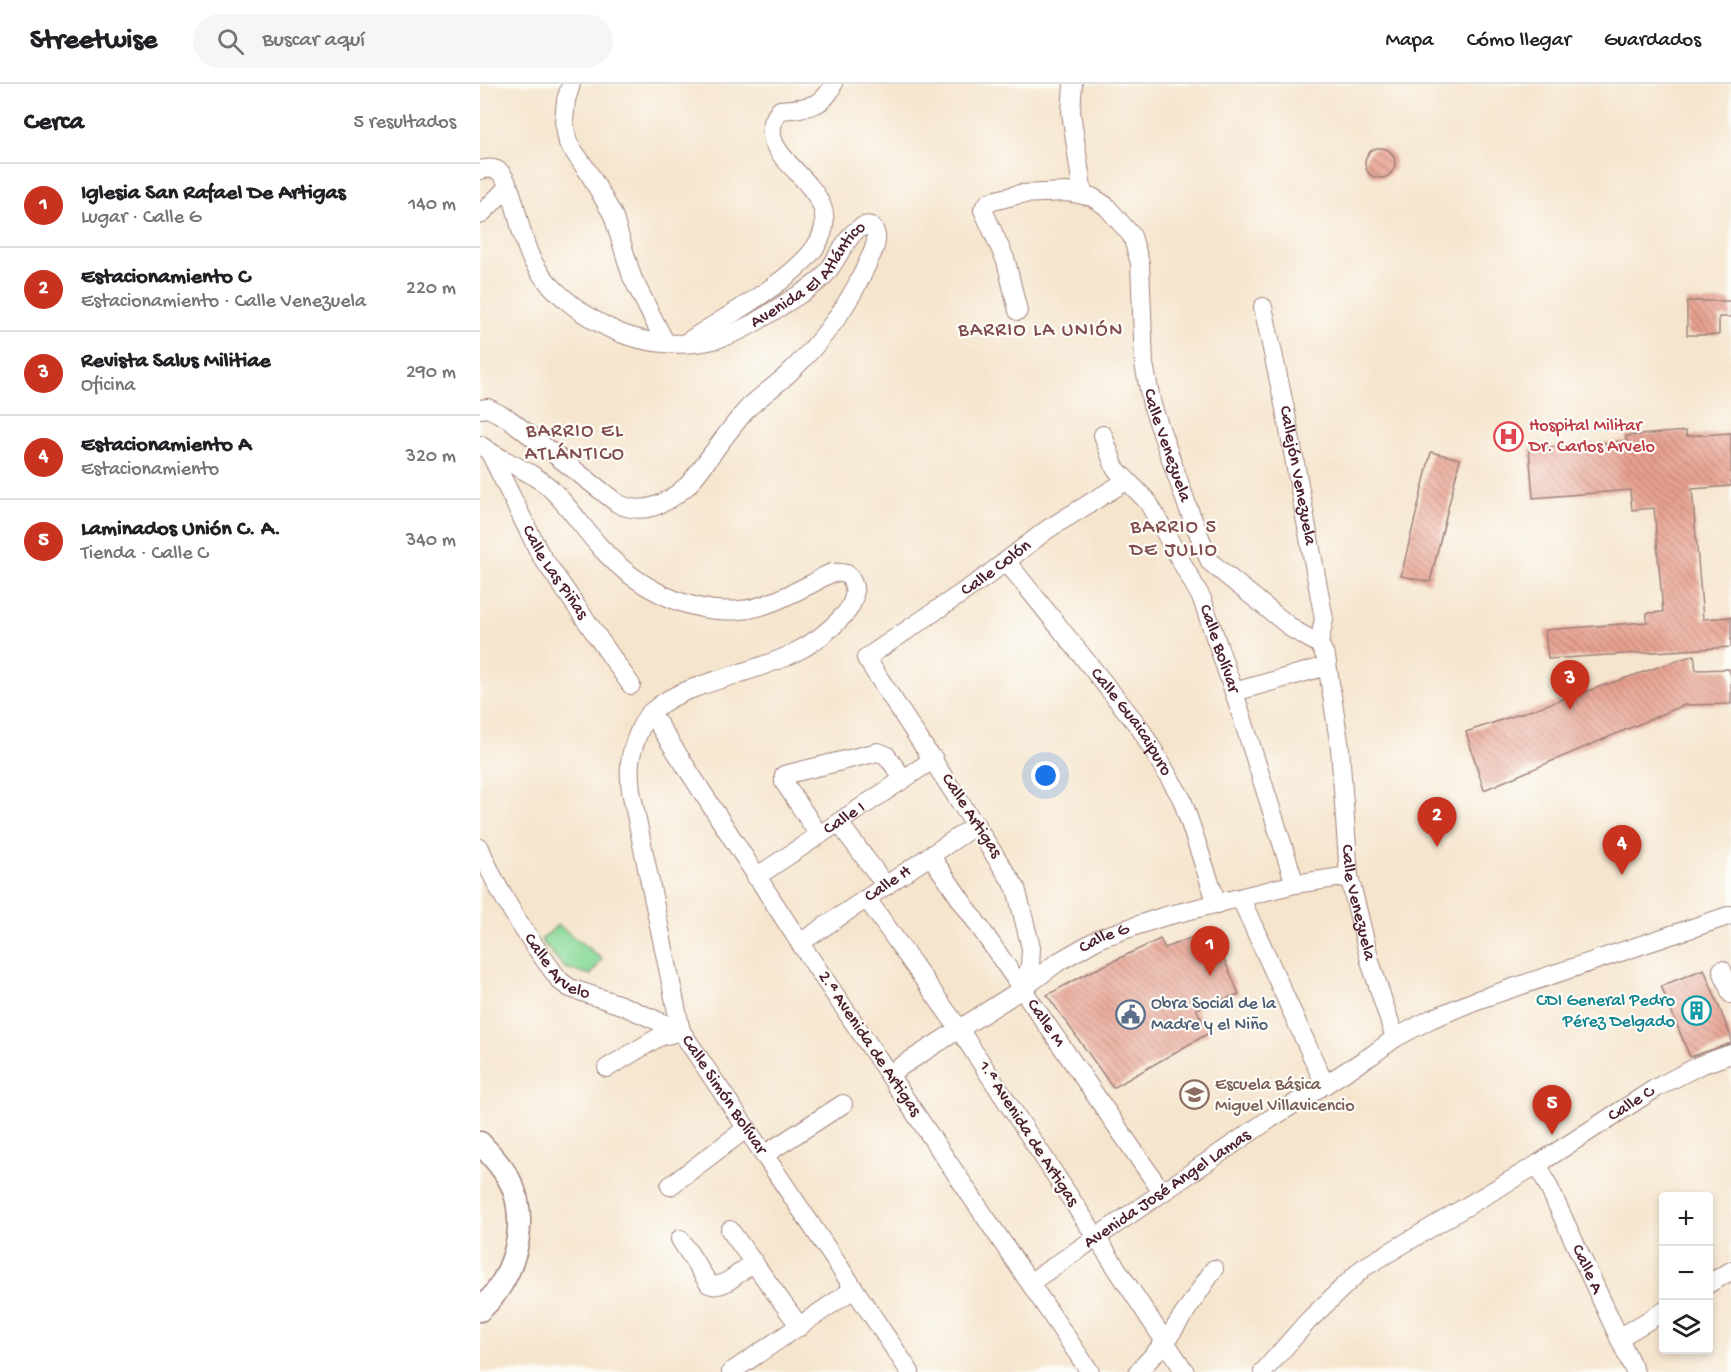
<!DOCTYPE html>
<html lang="es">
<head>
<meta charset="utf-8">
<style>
  :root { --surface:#fff; --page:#f6f6f6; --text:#202124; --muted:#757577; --line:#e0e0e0; --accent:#c8321e }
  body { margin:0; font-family:"Gochi Hand",sans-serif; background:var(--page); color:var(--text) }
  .controls { position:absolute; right:18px; bottom:18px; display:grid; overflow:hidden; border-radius:6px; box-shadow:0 3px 9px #0003 }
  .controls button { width:54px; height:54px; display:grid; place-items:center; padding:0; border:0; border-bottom:2px solid var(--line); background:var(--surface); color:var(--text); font:30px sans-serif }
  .you { position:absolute; left:566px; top:692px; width:21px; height:21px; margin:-15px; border:4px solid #fff; border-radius:50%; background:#1a73e8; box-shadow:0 0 0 9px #1a73e833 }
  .badge { display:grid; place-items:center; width:39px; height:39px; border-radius:50%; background:var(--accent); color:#fff; font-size:20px; font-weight:700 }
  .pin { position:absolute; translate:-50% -50px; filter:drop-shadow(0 2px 3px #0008) }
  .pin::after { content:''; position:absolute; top:32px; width:21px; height:18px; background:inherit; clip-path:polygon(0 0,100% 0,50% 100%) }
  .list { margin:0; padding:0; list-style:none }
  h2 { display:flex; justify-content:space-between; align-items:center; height:78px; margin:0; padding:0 24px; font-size:26px }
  h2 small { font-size:20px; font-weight:400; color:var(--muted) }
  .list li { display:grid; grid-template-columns:39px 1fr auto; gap:18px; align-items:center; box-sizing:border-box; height:84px; padding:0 24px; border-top:2px solid var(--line) }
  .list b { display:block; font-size:22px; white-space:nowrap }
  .list p { margin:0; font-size:20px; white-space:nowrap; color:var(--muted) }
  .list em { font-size:20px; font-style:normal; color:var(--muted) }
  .icon { flex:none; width:33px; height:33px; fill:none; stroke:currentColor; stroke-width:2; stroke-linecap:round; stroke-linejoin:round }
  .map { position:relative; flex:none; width:1251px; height:1288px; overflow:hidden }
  header { display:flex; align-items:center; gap:36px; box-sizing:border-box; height:84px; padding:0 30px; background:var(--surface); border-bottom:2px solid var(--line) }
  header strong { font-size:28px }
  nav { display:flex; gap:33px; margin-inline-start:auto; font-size:21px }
  .search { width:420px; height:54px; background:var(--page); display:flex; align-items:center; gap:15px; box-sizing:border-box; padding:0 21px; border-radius:33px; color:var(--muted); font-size:22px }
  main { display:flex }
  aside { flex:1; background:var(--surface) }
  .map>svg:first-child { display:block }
</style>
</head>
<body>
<header>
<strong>Streetwise</strong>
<div class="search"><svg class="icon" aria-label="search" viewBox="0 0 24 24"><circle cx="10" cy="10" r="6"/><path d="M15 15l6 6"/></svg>Buscar aquí</div>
<nav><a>Mapa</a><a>Cómo llegar</a><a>Guardados</a></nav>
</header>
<main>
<aside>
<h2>Cerca<small>5 resultados</small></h2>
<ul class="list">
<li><span class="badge">1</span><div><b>Iglesia San Rafael De Artigas</b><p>Lugar · Calle G</p></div><em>140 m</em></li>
<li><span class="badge">2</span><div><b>Estacionamiento C</b><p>Estacionamiento · Calle Venezuela</p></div><em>220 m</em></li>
<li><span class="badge">3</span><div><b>Revista Salus Militiae</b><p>Oficina</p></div><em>290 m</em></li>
<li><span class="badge">4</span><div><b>Estacionamiento A</b><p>Estacionamiento</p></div><em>320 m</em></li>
<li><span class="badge">5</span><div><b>Laminados Unión C. A.</b><p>Tienda · Calle C</p></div><em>340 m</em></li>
</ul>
</aside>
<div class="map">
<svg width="1251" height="1288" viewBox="0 0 1251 1288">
  <defs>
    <pattern id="building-back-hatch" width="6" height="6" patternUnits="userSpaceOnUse" patternTransform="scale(1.5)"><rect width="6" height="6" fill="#e7a08f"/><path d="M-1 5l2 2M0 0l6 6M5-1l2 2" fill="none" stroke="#bd8275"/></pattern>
  </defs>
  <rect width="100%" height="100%" fill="#fdfcf7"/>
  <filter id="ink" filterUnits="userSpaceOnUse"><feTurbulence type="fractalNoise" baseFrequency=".0167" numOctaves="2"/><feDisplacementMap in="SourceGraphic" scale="12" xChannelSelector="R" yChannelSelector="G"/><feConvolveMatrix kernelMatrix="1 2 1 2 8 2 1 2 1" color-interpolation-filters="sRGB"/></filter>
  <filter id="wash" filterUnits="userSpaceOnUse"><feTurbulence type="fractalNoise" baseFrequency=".008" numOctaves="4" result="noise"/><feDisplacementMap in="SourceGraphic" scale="24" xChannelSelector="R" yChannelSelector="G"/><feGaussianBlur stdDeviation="1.35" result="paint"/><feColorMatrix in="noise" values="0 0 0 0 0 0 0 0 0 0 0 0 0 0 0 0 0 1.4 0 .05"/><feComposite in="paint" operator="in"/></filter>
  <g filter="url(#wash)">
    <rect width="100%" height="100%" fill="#f5e5cd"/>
    <path fill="#89d998" stroke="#6a7c62" stroke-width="1.5" d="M78 841 122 875 111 891 85 884 61 856Z"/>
    <g id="blocks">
      <path fill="url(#building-back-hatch)" d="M885 79a15 15 0 1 1 30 0a15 15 0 1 1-30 0Z
        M1207 217H1251V233H1239V251H1207Z
        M1206 347V352L1251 349V402L1212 405 1223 535 1251 533V563L1068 575 1065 546 1167 538V529L1183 528 1174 424 1152 426 1150 406 1053 414 1049 365 1146 357V352Z
        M951 368 980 375 950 498 921 492Z
        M1214 571 1216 586 1249 585 1251 592V620L1204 621 1004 706 986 648Z
        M728 847 744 875 759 910 716 925 729 949 633 1004 567 911 606 890 680 855 685 864Z
        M1224 885 1251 953V959L1210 973 1181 902Z"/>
    </g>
  </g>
  <g filter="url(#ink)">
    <use href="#blocks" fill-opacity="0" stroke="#a0827c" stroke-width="1.5"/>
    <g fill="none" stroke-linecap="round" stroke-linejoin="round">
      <defs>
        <g id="minor">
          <path d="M91 0 86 16 84 37 88 59 109 89 133 131 152 193 185 258"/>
          <path d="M593 0 591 28 603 111"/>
          <path id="s1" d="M0 86C7 84 15 83 21 89 32 102 37 132 42 149 45 159 48 169 53 178 70 208 108 236 140 249 167 260 205 263 233 256 259 250 284 233 306 219 318 211 332 204 343 193 353 182 359 168 368 156 373 148 390 132 395 148 399 158 392 169 388 178 369 222 342 258 307 291 295 302 281 312 269 323 246 348 229 376 208 401 187 420 163 433 137 419L29 335 8 324 0 325"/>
          <path d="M0 131 28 103"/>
          <path id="s2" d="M783 223 805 325 844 535 839 560"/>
          <path id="s3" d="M538 227 526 177 503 126 509 118 540 110 587 108 603 111 612 113 626 122 652 152 660 179 664 280 672 321 707 421 730 478 814 546 839 560 846 573 860 664 869 792 890 877 915 954"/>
          <path d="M207 258C243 234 313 197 336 162 376 100 260 76 300 26 322 24 344 25 353 0"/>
          <path id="s4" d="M623 351 635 384 668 418 722 515 754 608 815 800"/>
          <path id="s5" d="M0 361C22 378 49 385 70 404 89 422 103 444 120 463 155 502 207 531 261 526 285 524 311 510 333 499 339 496 346 490 353 489 358 488 362 489 367 490 379 503 375 519 364 531 321 579 271 583 214 604 199 609 182 618 170 629 161 637 151 667 150 679 149 689 150 698 151 707L201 947 430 1288"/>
          <path id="s6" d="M10 369 60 470 151 601"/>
          <path id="s7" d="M526 477 660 644 702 715 737 820"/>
          <path d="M754 608 847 582"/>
          <path d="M171 629 320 859 610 1288"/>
          <path d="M359 739 406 802"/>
          <path d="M339 751 304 698V691L398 668 406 671 423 694"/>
          <path id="s8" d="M0 764C20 814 49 855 80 897L90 904 141 921 201 947"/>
          <path id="s9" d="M450 771 682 1108"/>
          <path id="s10" d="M276 793 454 675"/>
          <path d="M387 815 479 945 705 1288"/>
          <path d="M761 815 845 1001"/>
          <path id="s11" d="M320 859 496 741"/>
          <path d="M1242 886 1251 910"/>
          <path id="s12" d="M542 905 550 882 551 864 536 804 386 574 504 494 568 445 646 397"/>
          <path d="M127 984 179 953 201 947"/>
          <path id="s13" d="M409 990 542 905 578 878 620 854 682 833 815 800 869 792"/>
          <path d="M284 1071 363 1020"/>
          <path id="s14" d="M1058 1080 1155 1288"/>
          <path d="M190 1102 267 1044"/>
          <path d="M250 1146 320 1243"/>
          <path d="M200 1155 229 1200C242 1207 262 1186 274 1178"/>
          <path id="s15" d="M551 1198 790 1035 892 971 915 954 951 935 997 916 1251 831"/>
          <path d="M1228 1200 1251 1187"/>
          <path d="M1139 1254 1184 1227"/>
          <path d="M251 1288 374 1205"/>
          <path d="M658 1288 686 1257 734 1185"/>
          <path id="s16" d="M783 1288 828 1237 883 1184 1058 1080 1176 1004 1220 981 1251 970"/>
        </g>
        <path id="major" d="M0 1059C15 1075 33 1094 37 1117 45 1156 29 1200 0 1226"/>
      </defs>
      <use href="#minor" stroke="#a0827c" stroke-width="20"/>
      <use href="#major" stroke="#a0827c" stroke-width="25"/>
      <use href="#minor" stroke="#fff" stroke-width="18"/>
      <use href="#major" stroke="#fff" stroke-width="22"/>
    </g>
  </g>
  <defs>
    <symbol id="hospital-ring" viewBox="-11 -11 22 22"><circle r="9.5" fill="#fdfcf7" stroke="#e0444e" stroke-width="1.5"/><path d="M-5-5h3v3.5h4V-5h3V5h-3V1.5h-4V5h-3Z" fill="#e0444e"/></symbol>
    <symbol id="building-ring" viewBox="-11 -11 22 22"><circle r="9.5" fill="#fdfcf7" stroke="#0f9aa8" stroke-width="1.5"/><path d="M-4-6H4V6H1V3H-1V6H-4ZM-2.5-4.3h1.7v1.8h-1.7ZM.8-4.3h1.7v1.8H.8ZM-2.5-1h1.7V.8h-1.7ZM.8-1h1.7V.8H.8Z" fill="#0f9aa8"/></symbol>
    <symbol id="civic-ring" viewBox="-11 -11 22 22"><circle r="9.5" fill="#fdfcf7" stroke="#5c6f8a" stroke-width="1.5"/><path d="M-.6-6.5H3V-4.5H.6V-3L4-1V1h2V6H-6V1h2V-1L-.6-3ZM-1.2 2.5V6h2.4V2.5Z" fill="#5c6f8a"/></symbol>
    <symbol id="school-ring" viewBox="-11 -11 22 22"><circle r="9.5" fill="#fdfcf7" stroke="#8d6e63" stroke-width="1.5"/><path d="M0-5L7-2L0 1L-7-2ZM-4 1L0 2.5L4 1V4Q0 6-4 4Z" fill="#8d6e63"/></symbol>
  </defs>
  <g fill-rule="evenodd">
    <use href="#hospital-ring" x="1012" y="336" width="33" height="33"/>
    <use href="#building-ring" x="1200" y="910" width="33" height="33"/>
    <use href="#civic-ring" x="634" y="914" width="33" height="33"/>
    <use href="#school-ring" x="698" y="994" width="33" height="33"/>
  </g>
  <g text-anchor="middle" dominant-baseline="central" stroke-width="4.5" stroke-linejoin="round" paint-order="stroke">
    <g font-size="18" fill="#4a1f2b" stroke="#fdfcf7">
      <text stroke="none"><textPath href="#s1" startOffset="444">Avenida El Atlántico</textPath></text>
      <text stroke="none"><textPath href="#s3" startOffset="492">Calle Venezuela</textPath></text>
      <text stroke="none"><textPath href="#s2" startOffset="172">Callejón Venezuela</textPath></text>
      <text stroke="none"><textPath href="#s12" startOffset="537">Calle Colón</textPath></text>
      <text stroke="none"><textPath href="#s6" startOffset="136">Calle Las Piñas</textPath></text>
      <text stroke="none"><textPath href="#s4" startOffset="246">Calle Bolívar</textPath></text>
      <text stroke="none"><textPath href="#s7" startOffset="204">Calle Guaicaipuro</textPath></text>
      <text transform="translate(491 732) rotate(57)">Calle Artigas</text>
      <text stroke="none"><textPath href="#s10" startOffset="106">Calle I</textPath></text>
      <text stroke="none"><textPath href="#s11" startOffset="106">Calle H</textPath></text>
      <text stroke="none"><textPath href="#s3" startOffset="1016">Calle Venezuela</textPath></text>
      <text stroke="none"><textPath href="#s13" startOffset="255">Calle G</textPath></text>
      <text stroke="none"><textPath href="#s8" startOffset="144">Calle Arvelo</textPath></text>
      <text stroke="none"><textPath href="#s9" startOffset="204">Calle M</textPath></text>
      <text transform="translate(389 960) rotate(56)">2.ª Avenida de Artigas</text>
      <text stroke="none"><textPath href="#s5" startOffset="1104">Calle Simón Bolívar</textPath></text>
      <text stroke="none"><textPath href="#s16" startOffset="459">Calle C</textPath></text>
      <text transform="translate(548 1050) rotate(57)">1.ª Avenida de Artigas</text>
      <text stroke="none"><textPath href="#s15" startOffset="165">Avenida José Angel Lamas</textPath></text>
      <text stroke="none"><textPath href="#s14" startOffset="116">Calle A</textPath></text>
    </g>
    <g font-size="18" fill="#be3a42" stroke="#fdfcf7" text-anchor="start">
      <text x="1049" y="342">Hospital Militar<tspan x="1049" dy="21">Dr. Carlos Arvelo</tspan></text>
    </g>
    <g font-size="18" fill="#0d838f" stroke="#fdfcf7" text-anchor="end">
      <text x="1195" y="917">CDI General Pedro<tspan x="1195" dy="21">Pérez Delgado</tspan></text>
    </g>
    <g font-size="18" fill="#4e5e75" stroke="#fdfcf7" text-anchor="start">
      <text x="671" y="920">Obra Social de la<tspan x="671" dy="21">Madre y el Niño</tspan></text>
    </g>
    <g font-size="18" fill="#785e54" stroke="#fdfcf7" text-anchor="start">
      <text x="735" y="1001">Escuela Básica<tspan x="735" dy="21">Miguel Villavicencio</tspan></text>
    </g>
    <g font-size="20" letter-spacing="1.5" fill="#814c4e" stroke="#fdfcf7">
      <text x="561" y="247">BARRIO LA UNIÓN</text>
      <text x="95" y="348">BARRIO EL<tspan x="95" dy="23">ATLÁNTICO</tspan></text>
      <text x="694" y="444">BARRIO 5<tspan x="694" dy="23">DE JULIO</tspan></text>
    </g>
  </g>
</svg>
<div class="controls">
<button>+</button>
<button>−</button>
<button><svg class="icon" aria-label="layers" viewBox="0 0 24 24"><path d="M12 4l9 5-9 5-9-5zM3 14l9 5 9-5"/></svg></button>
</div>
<div class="you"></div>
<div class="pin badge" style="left:730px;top:892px">1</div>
<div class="pin badge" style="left:957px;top:763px">2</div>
<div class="pin badge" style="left:1090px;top:626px">3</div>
<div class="pin badge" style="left:1142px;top:791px">4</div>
<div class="pin badge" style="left:1072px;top:1051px">5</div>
</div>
</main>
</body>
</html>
